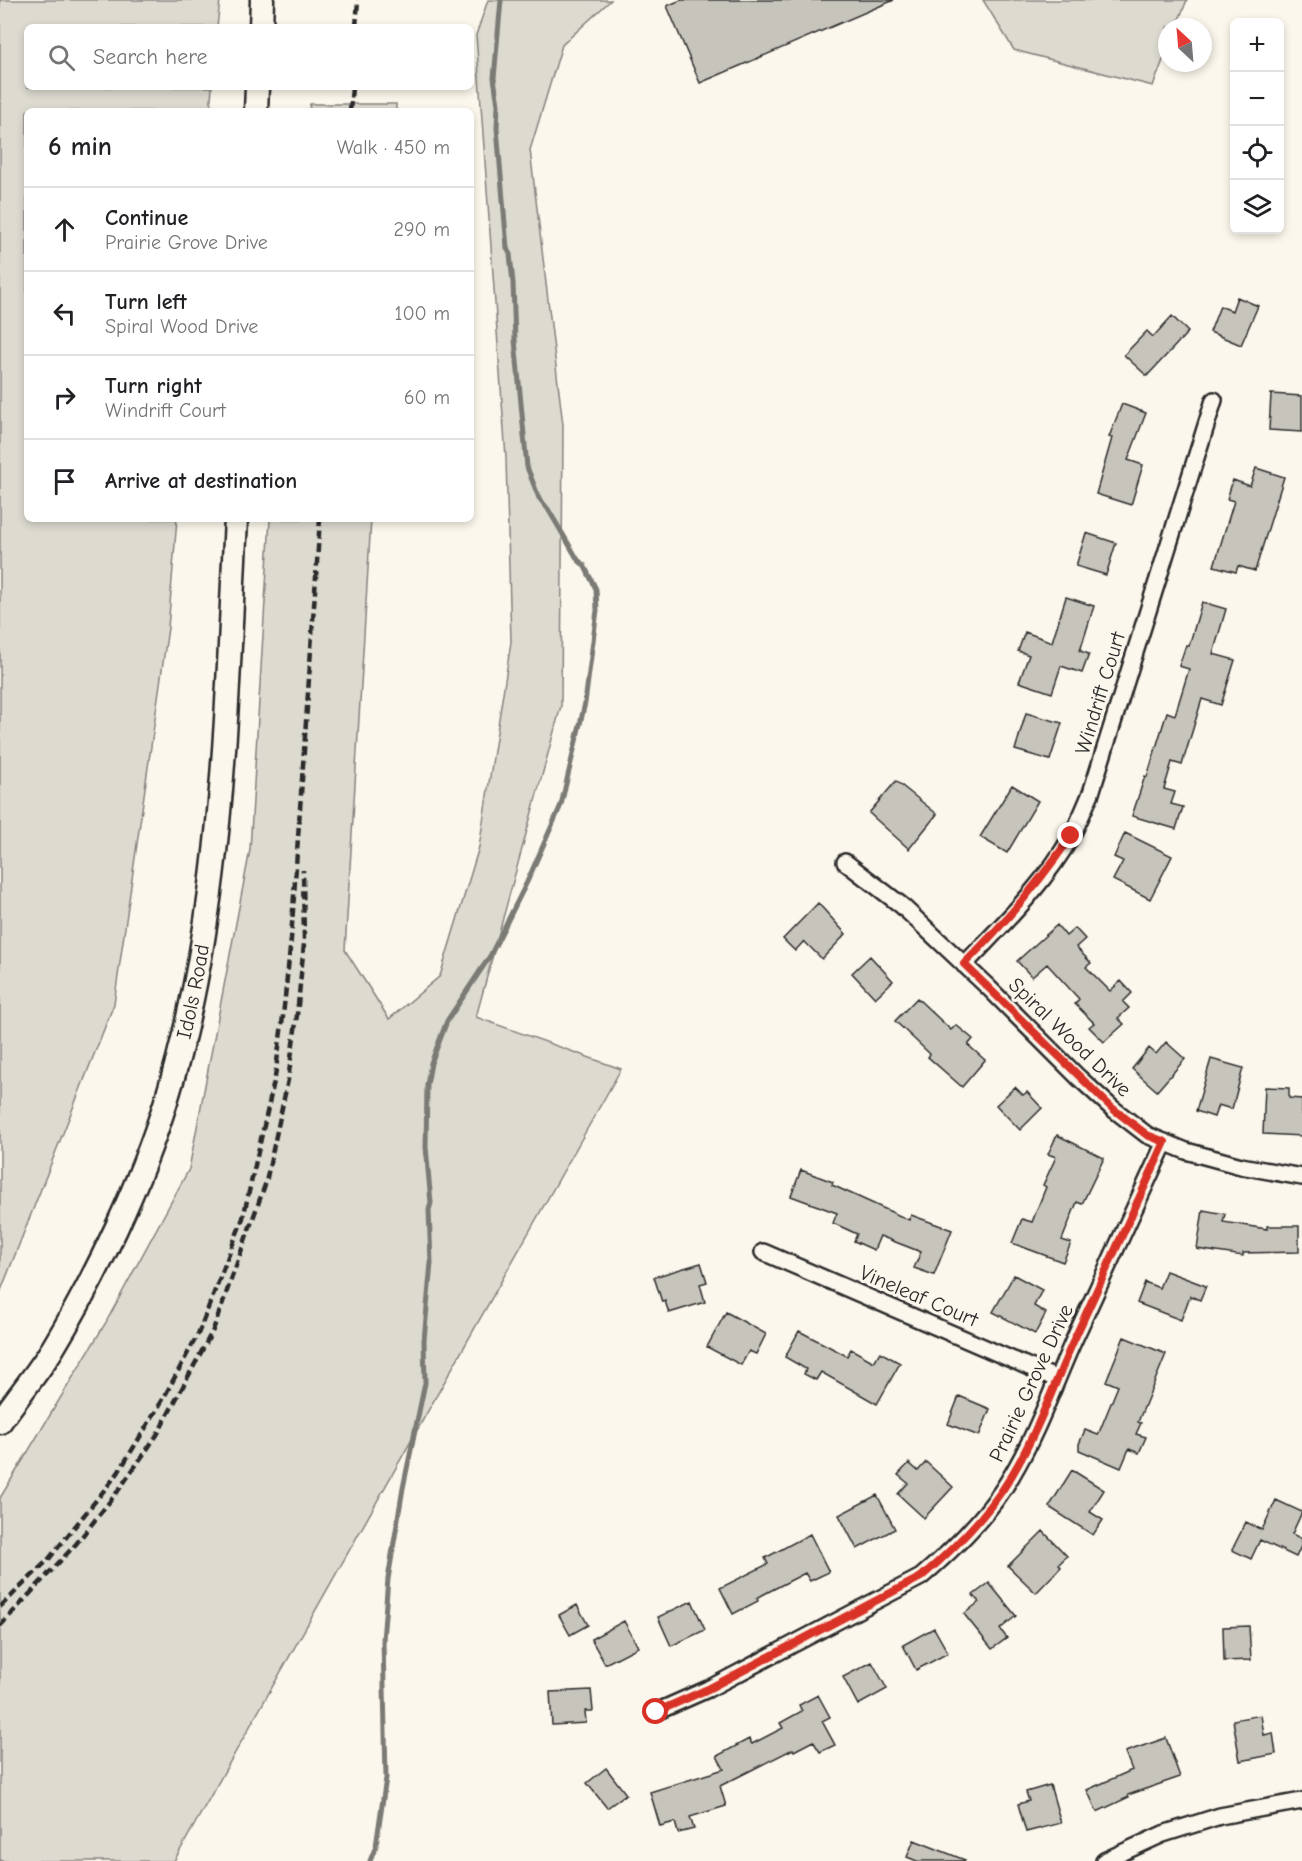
<!DOCTYPE html>
<html lang="en">
<head>
<meta charset="utf-8">
<style>
  :root { --surface:#fff; --page:#f6f6f6; --text:#202124; --muted:#757577; --line:#e0e0e0 }
  body { margin:0; font-family:"Comic Neue",sans-serif; background:var(--page); color:var(--text) }
  .controls { position:absolute; right:18px; top:18px; display:grid; overflow:hidden; border-radius:9px; box-shadow:0 3px 9px #0003 }
  .controls button { width:54px; height:54px; display:grid; place-items:center; padding:0; border:0; border-bottom:2px solid var(--line); background:var(--surface); color:var(--text); font:30px sans-serif }
  .compass { position:absolute; left:1158px; top:18px; width:54px; height:54px; border-radius:50%; background:var(--surface); box-shadow:0 3px 9px #0003; rotate:334deg }
  .stop { position:absolute; width:18px; height:18px; margin:-14px; border:4px solid #d93025; border-radius:50%; background:#fff }
  .stop.end { background:#d93025; border-color:#fff; box-shadow:0 2px 6px #0008 }
  .list { margin:0; padding:0; list-style:none }
  h2 { display:flex; justify-content:space-between; align-items:center; height:78px; margin:0; padding:0 24px; font-size:26px }
  h2 small { font-size:20px; font-weight:400; color:var(--muted) }
  .list li { display:grid; grid-template-columns:39px 1fr auto; gap:18px; align-items:center; box-sizing:border-box; height:84px; padding:0 24px; border-top:2px solid var(--line) }
  .list b { display:block; font-size:22px; white-space:nowrap }
  .list p { margin:0; font-size:20px; white-space:nowrap; color:var(--muted) }
  .list em { font-size:20px; font-style:normal; color:var(--muted) }
  .icon { flex:none; width:33px; height:33px; fill:none; stroke:currentColor; stroke-width:2; stroke-linecap:round; stroke-linejoin:round }
  .map { position:relative; flex:none; width:1302px; height:1861px; overflow:hidden }
  .search { position:absolute; background:var(--surface); box-shadow:0 3px 9px #0003; left:24px; top:24px; width:450px; height:66px; display:flex; align-items:center; gap:15px; box-sizing:border-box; padding:0 21px; border-radius:9px; color:var(--muted); font-size:22px }
  .panel { position:absolute; background:var(--surface); box-shadow:0 3px 9px #0003; left:24px; top:108px; width:450px; height:414px; border-radius:9px }
  .map>svg:first-child { display:block }
</style>
</head>
<body>
<div class="map">
<svg width="1302" height="1861" viewBox="0 0 1302 1861">
  <rect width="100%" height="100%" fill="#fbf7ec"/>
  <filter id="ink" filterUnits="userSpaceOnUse"><feTurbulence type="fractalNoise" baseFrequency=".0167" numOctaves="2"/><feDisplacementMap in="SourceGraphic" scale="12" xChannelSelector="R" yChannelSelector="G"/><feConvolveMatrix kernelMatrix="1 2 1 2 8 2 1 2 1" color-interpolation-filters="sRGB"/></filter>
  <g filter="url(#ink)">
    <path fill="#dddad0" stroke="#84827e" stroke-width="1.5" d="M0 0H220L217 27H27V87H212L210 111H27V519H177L168 628 114 1004 0 1293Z
      M488 0H611L562 45 530 150 563 425 561 706 476 1017 621 1069 174 1861H0V1498L105 1324 189 1169 250 850 270 519H371L345 950 389 1019 440 976 479 847 511 642 506 458 476 35Z
      M983 0H1187L1176 27H1167V50L1153 86 1014 50Z
      M310 104H396V111H309Z"/>
    <g fill="none" stroke-linecap="round" stroke-linejoin="round">
      <path stroke="#7b7a75" stroke-width="5" d="M370 1861 376 1846 386 1778 383 1640 388 1579 403 1488 425 1383 424 1340 431 1263 429 1210 431 1203 426 1147 427 1085 431 1063 447 1021 490 956 527 882 561 805 585 703 597 610 596 589 584 565 578 560 548 509 539 498 527 467 515 340 513 283 510 254 507 248 497 128 498 105 494 78 501 0"/>
    </g>
    <path fill="#c7c4bc" stroke="#2b2b2b" stroke-width="1.5" d="M681 0H894L700 83 667 6Z
      M1237 297 1258 306 1241 345 1210 332 1220 306 1232 311Z
      M1172 316 1188 332 1147 376 1124 355 1147 331 1153 337Z
      M1271 394 1302 396V432L1269 430Z
      M1122 404 1146 413 1128 460 1143 465 1131 505 1096 494 1112 438 1109 437Z
      M1256 468 1284 477 1255 571 1238 566 1236 572 1214 566 1234 501 1227 499 1233 480 1250 486Z
      M1086 533 1116 543 1106 575 1076 566Z
      M1066 597 1094 606 1080 651 1089 654 1082 673 1061 666 1052 693 1019 682 1029 655 1018 651 1025 632 1052 642Z
      M1202 602 1226 609 1213 654 1235 660 1221 705 1202 699 1182 765 1172 762 1164 789 1175 792 1171 804 1183 807 1176 829 1132 816 1145 776 1147 777 1167 712 1175 715 1189 669 1179 666 1186 645 1189 646Z
      M1026 713 1062 723 1050 760 1015 750Z
      M896 781 937 814 909 849 869 813Z
      M1012 785 1038 801 1007 853 980 837Z
      M1125 833 1172 856 1150 899 1113 880 1123 861 1114 857Z
      M818 903 846 934 822 959 804 941 795 951 783 939Z
      M1057 925 1066 936 1075 928 1085 939 1076 947 1091 963 1086 967 1110 991 1121 981 1132 993 1123 1002 1129 1008 1118 1018 1124 1024 1104 1042 1089 1027 1094 1023 1075 1004 1079 999 1047 964 1032 977 1017 961Z
      M870 956 893 981 875 998 852 973Z
      M917 998 951 1030 956 1025 973 1039 968 1045 985 1060 962 1087 928 1057 930 1054 895 1021Z
      M1166 1042 1185 1059 1157 1091 1132 1069 1149 1048 1156 1054Z
      M1211 1059 1243 1068 1232 1109 1218 1105 1214 1117 1196 1111Z
      M1015 1087 1023 1095 1027 1092 1042 1108 1020 1130 996 1105Z
      M1265 1087 1289 1088V1098L1302 1099V1136L1263 1134Z
      M1057 1135 1104 1158 1082 1204 1077 1202 1062 1240 1071 1243 1063 1262 1012 1243 1022 1219 1032 1222 1046 1187 1043 1185 1056 1157 1048 1154Z
      M801 1170 833 1182 832 1185 909 1220 911 1215 952 1230 934 1275 914 1268 921 1252 880 1236 874 1250 854 1241 857 1234 833 1223 837 1213 791 1196Z
      M1203 1210 1225 1214 1223 1222 1267 1229V1226H1299V1252L1243 1253V1256L1197 1249Z
      M701 1263 707 1282 700 1284 705 1302 669 1313 665 1301 662 1302 654 1277Z
      M1166 1271 1206 1286 1200 1300 1190 1296 1181 1320 1137 1303 1145 1282 1159 1288Z
      M1014 1275 1042 1290 1034 1306 1046 1313 1035 1334 993 1312Z
      M726 1312 766 1334 756 1354 749 1351 741 1365 707 1347Z
      M799 1331 847 1356 851 1349 874 1362 880 1352 900 1363 877 1404 821 1372 816 1380 804 1374 806 1369 785 1357Z
      M1124 1337 1166 1354 1138 1422 1141 1423 1136 1434 1146 1437 1139 1453 1129 1449 1121 1468 1079 1450V1444L1085 1430 1098 1435 1118 1386 1106 1381Z
      M959 1396 990 1409 979 1436 948 1424Z
      M926 1462 953 1487 924 1518 898 1494 908 1483 898 1475 909 1463 918 1471Z
      M1072 1470 1104 1490 1090 1512 1103 1520 1093 1535 1049 1507Z
      M877 1495 895 1529 857 1549 839 1515Z
      M1276 1500 1302 1512 1292 1534 1302 1539V1544L1296 1557 1260 1540 1251 1559 1232 1550 1246 1522 1262 1530Z
      M1043 1531 1067 1556 1059 1564 1061 1567 1036 1593 1008 1566Z
      M810 1534 829 1572 810 1581 805 1573 766 1593 757 1598 758 1601 733 1614 720 1588 768 1564 765 1558Z
      M989 1583 1016 1616 1000 1629 1007 1638 992 1649 964 1614 979 1602 973 1595Z
      M692 1601 705 1630 671 1646 658 1617Z
      M577 1605 588 1625 570 1635 559 1615Z
      M624 1621 638 1647 605 1664 591 1639Z
      M1249 1626 1251 1660 1224 1661 1223 1627Z
      M934 1628 948 1653 916 1670 903 1645Z
      M872 1662 887 1689 858 1705 843 1677Z
      M591 1690 593 1711H585L586 1723 552 1725 550 1692Z
      M818 1695 830 1717 822 1721 835 1745 820 1752 813 1741 794 1751 793 1749 720 1786 726 1806 690 1817 694 1829 678 1833 675 1822 660 1826 650 1792 724 1769 717 1756 749 1739 752 1744 783 1728 780 1723 802 1711 799 1705Z
      M1261 1715 1264 1735 1273 1733 1276 1754 1240 1761 1233 1720Z
      M1166 1738 1180 1777 1128 1795 1129 1797 1097 1812 1087 1790 1132 1770 1125 1752Z
      M606 1768 626 1794 607 1808 587 1783Z
      M1050 1785 1061 1823 1026 1832 1018 1804 1029 1801 1026 1792Z
      M914 1840 965 1860V1861H917L907 1857Z"/>
    <g fill="none" stroke-linecap="round" stroke-linejoin="round">
      <defs>
        <path id="street" d="M845 862 901 905 989 988 1078 1077 1112 1108 1147 1135 1186 1151 1241 1166 1302 1177
          M964 965C1002 925 1045 884 1072 835 1079 822 1085 807 1091 793L1214 400
          M763 1252 1057 1379
          M656 1712 708 1689 921 1577C955 1548 990 1514 1012 1475 1037 1433 1053 1387 1073 1342 1104 1276 1134 1209 1165 1142
          M1104 1861 1163 1834 1220 1816 1302 1801"/>
        <g id="secondary">
          <path d="M261 27 262 0"/>
          <path d="M256 111 257 87"/>
          <path id="s1" d="M0 1422C17 1397 37 1374 53 1348 97 1275 141 1182 166 1101 224 913 226 713 236 519"/>
        </g>
      </defs>
      <use href="#street" stroke="#2b2b2b" stroke-width="20"/>
      <use href="#secondary" stroke="#2b2b2b" stroke-width="27"/>
      <use href="#street" stroke="#fbf7ec" stroke-width="15"/>
      <use href="#secondary" stroke="#fbf7ec" stroke-width="22"/>
      <path stroke="#2b2b2b" stroke-width="4.5" stroke-dasharray="9 4.5" stroke-linecap="butt" d="M356 27 358 0
        M350 111 352 87
        M0 1607 48 1560 118 1473 162 1401 198 1334 243 1218 275 1077 283 1016 291 939 320 519
        M0 1626 76 1544 118 1491 157 1435 213 1330 266 1182 288 1080 297 1015 304 944 303 870"/>
    </g>
  </g>
  <g fill="none" stroke-linecap="round" stroke-linejoin="round" filter="url(#ink)">
    <path stroke="#d93025" stroke-width="8" d="M656 1712 708 1689 921 1577C955 1548 989 1514 1012 1475 1037 1433 1053 1387 1073 1342 1104 1275 1134 1209 1165 1142L1147 1135 1112 1108 964 964C1004 924 1039 883 1071 836"/>
  </g>
  <g text-anchor="middle" dominant-baseline="central" stroke-width="6" stroke-linejoin="round" paint-order="stroke">
    <g font-size="21" fill="#2b2b2b" stroke="#fbf7ec">
      <text transform="translate(1100 693) rotate(-73)">Windrift Court</text>
      <text stroke="none"><textPath href="#s1" startOffset="476">Idols Road</textPath></text>
      <text transform="translate(1070 1037) rotate(44)">Spiral Wood Drive</text>
      <text transform="translate(919 1296) rotate(23)">Vineleaf Court</text>
      <text transform="translate(1031 1383) rotate(-65)">Prairie Grove Drive</text>
    </g>
  </g>
</svg>
<div class="controls">
<button>+</button>
<button>−</button>
<button><svg class="icon" aria-label="locate" viewBox="0 0 24 24"><circle cx="12" cy="12" r="6"/><path d="M12 2v4M12 18v4M2 12h4M18 12h4"/></svg></button>
<button><svg class="icon" aria-label="layers" viewBox="0 0 24 24"><path d="M12 4l9 5-9 5-9-5zM3 14l9 5 9-5"/></svg></button>
</div>
<svg class="compass" viewBox="-18 -18 36 36"><path d="M0-13l5 13h-10z" fill="#e53935"/><path d="M0 13l5-13h-10z" fill="#757577"/></svg>
<div class="stop" style="left:656px;top:1712px"></div>
<div class="stop end" style="left:1071px;top:836px"></div>
<div class="search"><svg class="icon" aria-label="search" viewBox="0 0 24 24"><circle cx="10" cy="10" r="6"/><path d="M15 15l6 6"/></svg>Search here</div>
<section class="panel">
<h2>6 min<small>Walk · 450 m</small></h2>
<ul class="list">
<li><svg class="icon" aria-label="ahead" viewBox="0 0 24 24"><path d="M12 20V5M6 11l6-6 6 6"/></svg><div><b>Continue</b><p>Prairie Grove Drive</p></div><em>290 m</em></li>
<li><svg class="icon" aria-label="left" viewBox="0 0 24 24"><path d="M17 20v-9H6M10 6l-5 5 5 5"/></svg><div><b>Turn left</b><p>Spiral Wood Drive</p></div><em>100 m</em></li>
<li><svg class="icon" aria-label="right" viewBox="0 0 24 24"><path d="M7 20v-9h11M14 6l5 5-5 5"/></svg><div><b>Turn right</b><p>Windrift Court</p></div><em>60 m</em></li>
<li><svg class="icon" aria-label="arrive" viewBox="0 0 24 24"><path d="M6 21V4h12l-3 4 3 4H6"/></svg><div><b>Arrive at destination</b></div></li>
</ul>
</section>
</div>
</body>
</html>
